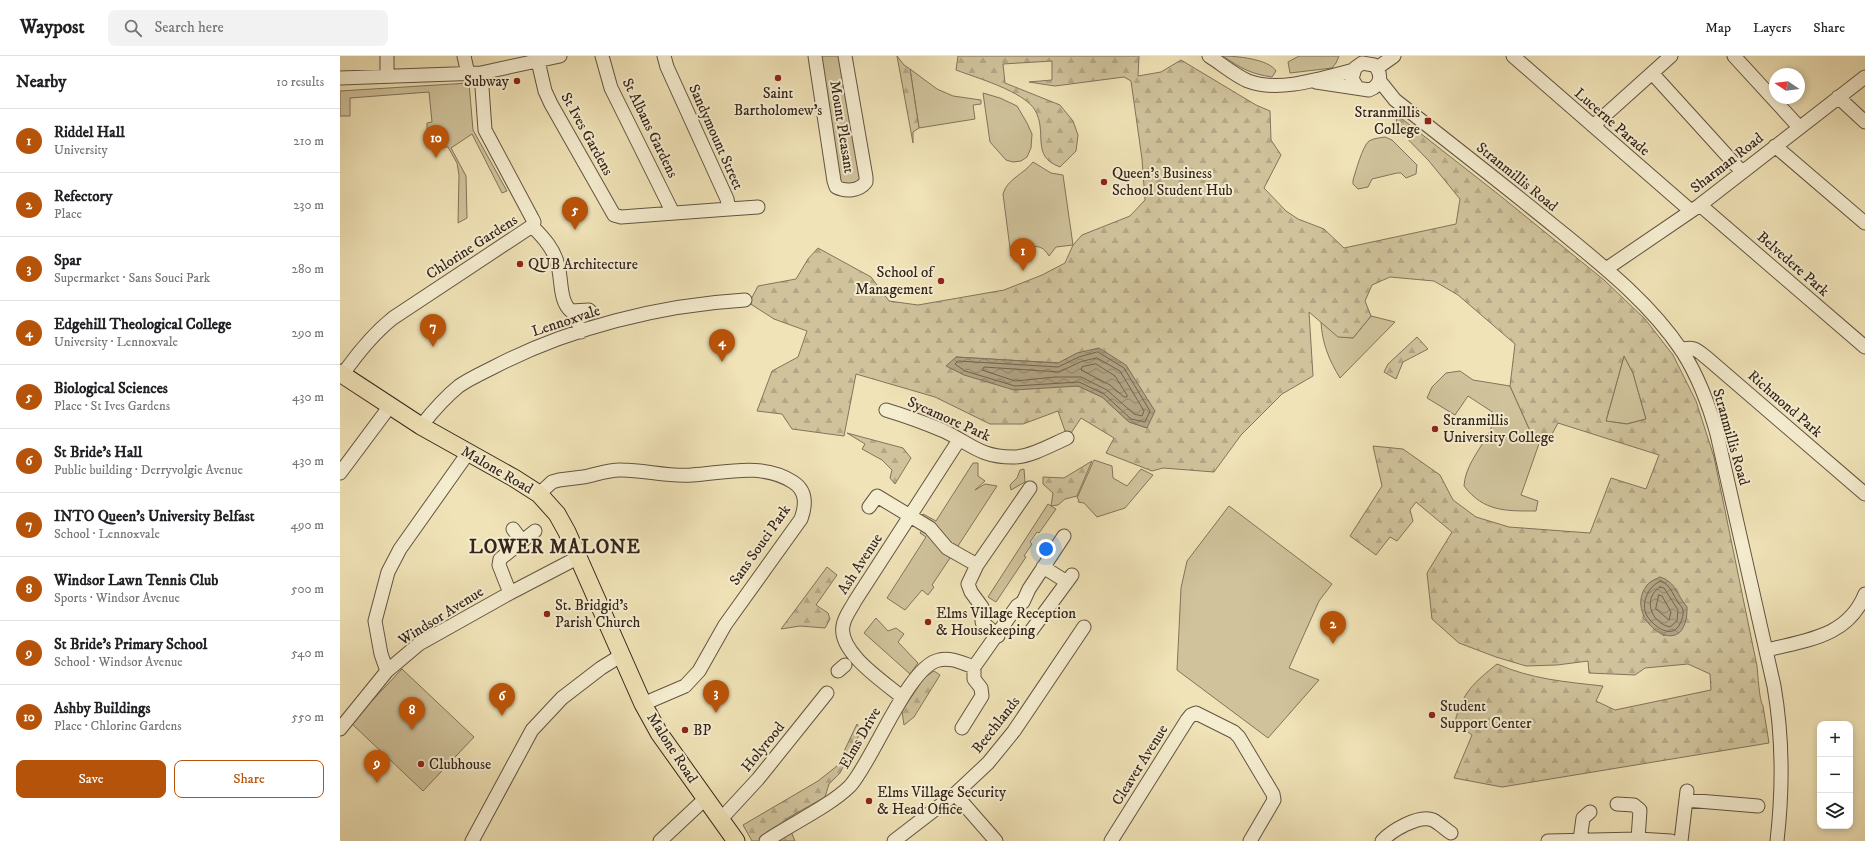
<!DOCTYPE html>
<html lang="en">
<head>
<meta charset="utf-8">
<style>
  :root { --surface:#fff; --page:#f2f2f2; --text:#202124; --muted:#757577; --line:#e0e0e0; --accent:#b45309 }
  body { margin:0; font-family:"IM FELL DW Pica",serif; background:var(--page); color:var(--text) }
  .controls { position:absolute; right:12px; bottom:12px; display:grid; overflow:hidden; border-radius:8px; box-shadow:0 2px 6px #0003 }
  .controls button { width:36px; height:36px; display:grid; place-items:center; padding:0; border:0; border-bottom:1px solid var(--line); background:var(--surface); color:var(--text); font:20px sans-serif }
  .compass { position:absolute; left:1429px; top:12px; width:36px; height:36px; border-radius:50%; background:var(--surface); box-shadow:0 2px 6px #0003; rotate:283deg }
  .you { position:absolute; left:706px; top:493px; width:14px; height:14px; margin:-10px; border:3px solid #fff; border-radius:50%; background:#1a73e8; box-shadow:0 0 0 6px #1a73e833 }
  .badge { display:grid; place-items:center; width:26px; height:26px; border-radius:50%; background:var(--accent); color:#fff; font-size:13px; font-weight:700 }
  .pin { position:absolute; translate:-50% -33px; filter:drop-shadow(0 1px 2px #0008) }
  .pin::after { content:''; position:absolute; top:21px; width:14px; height:12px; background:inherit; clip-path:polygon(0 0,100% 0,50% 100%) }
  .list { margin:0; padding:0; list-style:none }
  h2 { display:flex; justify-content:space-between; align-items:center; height:52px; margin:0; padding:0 16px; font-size:17px }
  h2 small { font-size:13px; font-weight:400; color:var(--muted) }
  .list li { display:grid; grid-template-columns:26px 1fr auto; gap:12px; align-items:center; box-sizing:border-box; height:64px; padding:0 16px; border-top:1px solid var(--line) }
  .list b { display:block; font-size:15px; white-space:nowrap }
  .list p { margin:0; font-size:13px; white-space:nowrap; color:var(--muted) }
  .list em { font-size:13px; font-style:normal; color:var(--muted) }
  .actions { display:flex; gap:8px; padding:12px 16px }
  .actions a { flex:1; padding:9px 0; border:1px solid var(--accent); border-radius:8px; text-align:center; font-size:14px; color:var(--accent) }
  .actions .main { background:var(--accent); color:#fff }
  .icon { flex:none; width:22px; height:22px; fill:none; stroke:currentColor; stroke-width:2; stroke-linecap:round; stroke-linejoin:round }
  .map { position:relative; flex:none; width:1525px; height:785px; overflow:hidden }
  header { display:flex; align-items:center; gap:24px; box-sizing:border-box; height:56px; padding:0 20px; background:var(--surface); border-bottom:1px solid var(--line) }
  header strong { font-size:19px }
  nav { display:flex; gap:22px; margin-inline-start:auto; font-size:14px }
  .search { width:280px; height:36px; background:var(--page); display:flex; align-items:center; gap:10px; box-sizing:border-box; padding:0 14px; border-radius:8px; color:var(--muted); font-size:15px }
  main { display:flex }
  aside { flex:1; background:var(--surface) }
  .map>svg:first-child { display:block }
</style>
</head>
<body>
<header>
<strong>Waypost</strong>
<div class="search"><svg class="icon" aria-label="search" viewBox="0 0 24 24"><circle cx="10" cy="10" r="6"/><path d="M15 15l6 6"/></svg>Search here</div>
<nav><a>Map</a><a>Layers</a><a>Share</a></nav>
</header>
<main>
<aside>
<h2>Nearby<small>10 results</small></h2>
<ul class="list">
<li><span class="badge">1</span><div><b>Riddel Hall</b><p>University</p></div><em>210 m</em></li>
<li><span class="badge">2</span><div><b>Refectory</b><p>Place</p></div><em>230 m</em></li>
<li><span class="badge">3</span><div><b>Spar</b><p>Supermarket · Sans Souci Park</p></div><em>280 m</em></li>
<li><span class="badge">4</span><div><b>Edgehill Theological College</b><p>University · Lennoxvale</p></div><em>290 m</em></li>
<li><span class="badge">5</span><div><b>Biological Sciences</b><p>Place · St Ives Gardens</p></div><em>430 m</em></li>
<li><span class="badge">6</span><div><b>St Bride's Hall</b><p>Public building · Derryvolgie Avenue</p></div><em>430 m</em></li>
<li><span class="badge">7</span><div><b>INTO Queen's University Belfast</b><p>School · Lennoxvale</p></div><em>490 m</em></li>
<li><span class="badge">8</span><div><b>Windsor Lawn Tennis Club</b><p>Sports · Windsor Avenue</p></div><em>500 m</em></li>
<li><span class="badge">9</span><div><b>St Bride's Primary School</b><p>School · Windsor Avenue</p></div><em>540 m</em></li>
<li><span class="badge">10</span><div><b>Ashby Buildings</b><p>Place · Chlorine Gardens</p></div><em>550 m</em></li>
</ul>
<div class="actions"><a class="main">Save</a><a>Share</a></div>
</aside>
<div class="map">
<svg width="1525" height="785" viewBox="0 0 1525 785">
  <defs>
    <pattern id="forest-firs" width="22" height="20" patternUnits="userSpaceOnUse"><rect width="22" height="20" fill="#d0c39c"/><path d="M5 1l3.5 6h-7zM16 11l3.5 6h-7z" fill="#b3a786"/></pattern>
    <pattern id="water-waves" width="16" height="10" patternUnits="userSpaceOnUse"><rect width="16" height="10" fill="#b0a282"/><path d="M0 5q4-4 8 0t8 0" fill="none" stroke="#90846a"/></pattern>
  </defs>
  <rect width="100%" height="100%" fill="#f0e3b7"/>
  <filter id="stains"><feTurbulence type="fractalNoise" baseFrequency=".005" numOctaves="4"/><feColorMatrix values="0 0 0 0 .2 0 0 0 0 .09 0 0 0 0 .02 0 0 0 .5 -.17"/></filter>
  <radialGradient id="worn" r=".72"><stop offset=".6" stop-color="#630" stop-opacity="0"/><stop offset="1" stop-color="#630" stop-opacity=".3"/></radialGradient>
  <path fill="#d0c39c" stroke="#82745c" d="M477 0H502L521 122 512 132 498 126Z
    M883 0C896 0 929 3 936 15L932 21C911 18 900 12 883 0Z
    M959 0H999L996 7 992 12 950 17 948 6Z
    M570 13 597 33 613 40 641 44V48L633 49 635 63 579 72Z
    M129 27 133 74 167 135 162 137 132 78 111 92 126 120 127 162 118 167 119 119 117 107 108 91H87V67L92 66 89 36 10 42V60H0V35Z
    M643 37 660 42 677 50 687 67 692 78 691 92 687 101 681 105 673 106 666 104 650 86Z
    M1045 81 1052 84 1077 109 1076 118 1066 122 1061 117H1057L1032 123 1028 131 1018 133 1013 128V124C1016 115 1022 91 1029 85 1034 82 1040 82 1045 81Z
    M693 106 711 117 723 119 733 189 716 191 709 200C702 188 695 190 682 192L680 193V201L675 204 671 200 663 138C667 123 684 118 693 106Z
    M1031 260 1055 266 1000 322C989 304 982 287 981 266L998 280 1013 282Z
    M1284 300 1293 317 1306 363 1287 368 1266 365Z
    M1120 315 1133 324 1170 330 1191 377 1201 382 1181 439 1198 445 1196 455C1166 455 1144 456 1124 430 1125 412 1137 397 1146 382 1150 375 1153 367 1157 359L1128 340 1115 359 1087 342 1092 331 1106 317Z
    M754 404 772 410 773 422 787 430 801 413 813 419 785 452 757 461 744 447 738 446 739 444 737 442Z
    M633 407H638V420L645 425 635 434 645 428 657 430 616 493 581 461 583 458 596 465Z
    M708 448 716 453 699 477 697 476 690 486 692 488 684 500 686 501 656 546 648 541Z
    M889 450 992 528 979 545 949 612 979 624 928 682 837 614 841 532 847 505Z
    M583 473 612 499 592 529 594 531 588 539 582 534 565 554 547 542 586 481 580 477Z
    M536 562 548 575 556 572 564 578 558 586 578 607 570 618 524 577Z
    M62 613 134 681 83 735 11 667Z"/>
  <path fill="url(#forest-firs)" stroke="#82745c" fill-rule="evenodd" d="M557 0 564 9 570 13 579 72 573 76V87Z
    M618 0H799L798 20 821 16 841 4 916 49 930 55 931 84 941 99 924 132 946 155 958 163 984 173 1004 192 1116 168 1120 143 1089 105 1056 71 1057 59 1158 138 1264 224 1305 263 1333 299 1356 345 1374 401 1417 610C1418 618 1419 644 1423 650L1429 687 1162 731 1114 722 1132 679 1115 666C1122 636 1135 626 1157 608 1191 623 1226 626 1263 630L1256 645 1275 654 1371 634 1370 618 1348 608 1305 612 1295 619 1249 617 1248 605 1217 609 1186 610 1156 601 1119 587 1092 563 1087 517 1112 476 1076 446 1070 454 1073 465 1057 485 1050 481 1036 499 1010 480 1042 430 1033 390 1063 393 1100 419 1113 444 1136 461 1169 471 1250 477 1271 422 1306 433 1319 399 1218 367 1211 380 1201 382 1191 377 1170 330 1175 288 1118 239 1094 225 1050 221 1032 229 1025 245 1031 260 1013 282 998 281 969 256 973 320 942 338 901 379 874 416 823 412 812 415 766 397 774 382 741 362 731 377 725 375 718 355 683 368H650L595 341 516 318 504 380 452 373 442 358 417 355 432 315 458 301 467 275 434 263 409 247 418 230 456 223 468 203 478 192 531 221 549 245 578 249 664 234 702 219 725 207 733 189 742 179 790 160 805 144 802 103 791 25 784 21 715 30 689 26 712 24V5L663 8 665 27 720 49 733 65 738 79 736 95 720 111C690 100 708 77 695 54 683 35 637 22 616 14ZM1284 300 1293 317 1306 363 1287 368 1266 365ZM616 301 718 307 807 372 789 366 762 341 738 330H716ZM1320 521 1336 534 1341 544 1347 551 1324 580 1303 562 1307 529Z
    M1077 281 1088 293 1063 306 1056 323 1044 316 1048 308Z
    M507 377 563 392 571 402 555 428 550 422 552 414 542 404 522 393 525 388Z
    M752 405 737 440 725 443 718 449 711 450 713 437 703 428V421L724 422Z
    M684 413 685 426 671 434 670 429 677 422 680 414Z
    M487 511 497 519 476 549 488 557 490 563 485 572 460 570 441 573Z
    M594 615 600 619 574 661 564 669 562 655 584 622Z
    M517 668 521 675 500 717 489 728 485 741 446 763 455 785H412L403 769 478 725 497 710Z"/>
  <path fill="url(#water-waves)" stroke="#7e7059" d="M759 292 786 309 815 355 807 372 789 366 762 341 738 330 674 334 624 319 606 310 616 301 718 307 737 297Z
    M1320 521C1337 527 1336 538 1347 551 1347 556 1347 562 1345 567 1335 601 1283 560 1307 529 1310 525 1316 523 1320 521Z"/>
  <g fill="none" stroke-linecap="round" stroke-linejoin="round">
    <path stroke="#72634e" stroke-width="1" d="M758 296 784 312 810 355 805 366 791 363 764 338 739 326 675 330 625 315 615 308 618 305 718 311 739 301Z
      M757 302 780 315 804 355 802 360 794 358 767 334 741 321H715L675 325 642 314 644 311 719 316 740 306Z
      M756 308 775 320 787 339V341H784L770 329 741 314 742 311Z
      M1321 525C1331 529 1332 538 1338 546 1339 549 1343 551 1343 554 1344 559 1341 567 1338 571 1329 583 1311 568 1306 558 1301 546 1309 529 1321 525Z
      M1320 531 1324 532 1338 554 1337 565 1330 571C1311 567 1302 542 1320 531Z
      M1319 539 1322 540 1331 556 1329 564 1316 553Z"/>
    <defs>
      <path id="minor" d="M47 0V19
        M124 0 128 18
        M262 0 271 32 333 157
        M475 0 494 125 496 131C506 136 519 135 526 126V121L505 0
        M869 0C882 8 894 19 908 25 939 37 983 22 1014 14
        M1173 0 1351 155
        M1394 0 1459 71
        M198 5 205 35 211 48 274 159 281 161 389 153 387 143 327 11 324 0
        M1037 12 1054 0
        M1312 17 1402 116
        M0 22 141 17 220 0
        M1039 24 1055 44C1110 87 1165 130 1219 174 1263 210 1310 247 1342 295 1358 320 1369 349 1377 378L1434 630C1443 682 1443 733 1437 785
        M976 26 1029 34C1041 30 1043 18 1034 9L1022 7 1015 12 1012 23 1017 31
        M1498 41 1525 66
        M1253 70 1331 0
        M1435 90 1525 167
        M1360 149 1525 291
        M389 153 418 151
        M192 170C203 181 215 194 218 210 222 223 219 245 231 255L249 254 251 256 238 262 237 264 241 276
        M1266 213 1360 149 1525 21
        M1341 294C1353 289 1358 295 1367 302L1525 438
        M3 318C17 298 33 278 53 262L192 170 194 166 192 162 145 74 141 17
        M546 354C566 360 585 367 604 375 631 388 641 402 675 401 692 400 711 389 727 382
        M81 370C93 355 104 342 119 330 129 323 142 317 154 311 229 272 320 249 405 244
        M0 417 50 350
        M199 438 212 426 219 424C227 423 235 422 243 421 256 419 269 413 282 414 305 414 328 421 352 419 385 417 422 406 453 426 467 435 466 449 461 463L385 569 359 615 345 630 303 648
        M529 451 537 440 590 472 607 492 637 509
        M173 473 182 485
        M703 511 727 526
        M170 537 159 509 160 503 195 475
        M691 575 732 519
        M658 580 642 566V551L631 536 628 528 637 509 690 432
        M1427 594C1466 584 1508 581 1525 538
        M47 615 41 598 35 565 48 516 60 493 128 397
        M498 615 505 609
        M562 641C544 626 498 596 503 570 504 561 511 553 515 545L619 384
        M622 672 642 640 641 632 634 623V611L677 550 683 546 689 533 724 480
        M0 673 47 615 79 588 170 537 239 501
        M615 738 656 785
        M1346 744 1418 750
        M1277 748 1294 749 1300 754 1298 783
        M381 763 418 723 487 637
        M1240 784 1243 762 1250 756
        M132 785 192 674 222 642 261 612 282 599
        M320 785 366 742
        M426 785C451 768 490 750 510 730 533 705 568 610 599 604 611 601 622 607 634 611
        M554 785 615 738 648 707 674 675 744 571
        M771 785 847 664 851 659 856 657 894 676 899 681 933 738 934 744 910 785
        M1042 785C1051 775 1079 758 1093 764 1099 767 1105 773 1111 777
        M1208 785 1298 783 1331 785
        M1341 785 1347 735"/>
      <path id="major" d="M0 317 81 370 174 422 199 438 217 458 227 476 303 648 319 677 396 785"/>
    </defs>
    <use href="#minor" stroke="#635442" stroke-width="15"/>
    <use href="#major" stroke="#34241b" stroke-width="19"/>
    <use href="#minor" stroke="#f5edd0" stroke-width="13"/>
    <use href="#major" stroke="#f0e3b7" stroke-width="17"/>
  </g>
  <g fill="#8f2418" stroke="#f5edd0" stroke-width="1.5">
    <circle cx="438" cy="22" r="4"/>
    <circle cx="177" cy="25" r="4"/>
    <rect x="1084" y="61" width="8" height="8" rx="2"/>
    <circle cx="764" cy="126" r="4"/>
    <circle cx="180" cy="208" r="4"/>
    <circle cx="601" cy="225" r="4"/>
    <circle cx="1095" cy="373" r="4"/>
    <circle cx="207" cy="558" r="4"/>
    <circle cx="588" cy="566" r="4"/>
    <circle cx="1092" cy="659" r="4"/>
    <circle cx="345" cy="674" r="4"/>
    <circle cx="81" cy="708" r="4"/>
    <circle cx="529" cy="745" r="4"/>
  </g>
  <g text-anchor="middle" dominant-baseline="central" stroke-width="4" stroke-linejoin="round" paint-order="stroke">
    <g font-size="15" fill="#34241b" stroke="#f5edd0" text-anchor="start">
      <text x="169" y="25" text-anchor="end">Subway</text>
      <text x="438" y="37" text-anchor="middle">Saint<tspan x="438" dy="17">Bartholomew's</tspan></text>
      <text x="1080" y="56" text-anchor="end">Stranmillis<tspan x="1080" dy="17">College</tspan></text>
      <text x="772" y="117">Queen's Business<tspan x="772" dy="17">School Student Hub</tspan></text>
      <text x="188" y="208">QUB Architecture</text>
      <text x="593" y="216" text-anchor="end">School of<tspan x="593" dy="17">Management</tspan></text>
      <text x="1103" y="364">Stranmillis<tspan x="1103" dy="17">University College</tspan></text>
      <text x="215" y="549">St. Bridgid's<tspan x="215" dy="17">Parish Church</tspan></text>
      <text x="596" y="557">Elms Village Reception<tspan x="596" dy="17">&amp; Housekeeping</tspan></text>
      <text x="1100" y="650">Student<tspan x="1100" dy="17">Support Center</tspan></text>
      <text x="353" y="674">BP</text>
      <text x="89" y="708">Clubhouse</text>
      <text x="537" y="736">Elms Village Security<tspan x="537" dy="17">&amp; Head Office</tspan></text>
    </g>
    <g font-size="15" fill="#34241b" stroke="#f5edd0">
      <text transform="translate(1272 66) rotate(41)">Lucerne Parade</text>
      <text transform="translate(502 71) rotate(81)">Mount Pleasant</text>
      <text transform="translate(310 72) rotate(64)">St Albans Gardens</text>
      <text transform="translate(247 78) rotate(61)">St Ives Gardens</text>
      <text transform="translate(376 81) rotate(66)">Sandymount Street</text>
      <text transform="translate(1387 107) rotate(-38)">Sharman Road</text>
      <text transform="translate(1177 121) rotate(39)">Stranmillis Road</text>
      <text transform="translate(132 191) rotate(-33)">Chlorine Gardens</text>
      <text transform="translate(1453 208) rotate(41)">Belvedere Park</text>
      <text transform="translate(226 265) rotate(-18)">Lennoxvale</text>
      <text transform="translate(1445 348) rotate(41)">Richmond Park</text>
      <text transform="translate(609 363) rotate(24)">Sycamore Park</text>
      <text transform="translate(1391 381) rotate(74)">Stranmillis Road</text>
      <text transform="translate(157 414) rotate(30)">Malone Road</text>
      <text transform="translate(420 489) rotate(-55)">Sans Souci Park</text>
      <text transform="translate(520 508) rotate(-57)">Ash Avenue</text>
      <text transform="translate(101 560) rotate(-32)">Windsor Avenue</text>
      <text transform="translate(656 669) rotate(-52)">Beechlands</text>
      <text transform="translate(520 682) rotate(-60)">Elms Drive</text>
      <text transform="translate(423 691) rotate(-51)">Holyrood</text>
      <text transform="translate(332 692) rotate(57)">Malone Road</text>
      <text transform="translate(800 709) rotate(-58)">Cleaver Avenue</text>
    </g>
    <g font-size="19" font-weight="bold" letter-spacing="1" fill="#34241b" stroke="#f5edd0">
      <text x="215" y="491">LOWER MALONE</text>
    </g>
  </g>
  <rect width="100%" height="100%" filter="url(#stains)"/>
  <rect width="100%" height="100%" fill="url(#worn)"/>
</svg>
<div class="controls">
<button>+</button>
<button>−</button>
<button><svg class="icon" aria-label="layers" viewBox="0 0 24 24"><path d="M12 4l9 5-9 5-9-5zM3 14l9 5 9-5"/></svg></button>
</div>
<svg class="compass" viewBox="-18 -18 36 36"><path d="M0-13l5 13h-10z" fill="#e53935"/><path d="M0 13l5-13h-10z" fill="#757577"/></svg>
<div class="you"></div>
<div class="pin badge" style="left:683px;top:215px">1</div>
<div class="pin badge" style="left:993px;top:588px">2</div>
<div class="pin badge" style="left:376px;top:657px">3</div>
<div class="pin badge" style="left:382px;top:306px">4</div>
<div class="pin badge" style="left:235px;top:174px">5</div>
<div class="pin badge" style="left:162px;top:660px">6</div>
<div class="pin badge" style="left:93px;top:291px">7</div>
<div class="pin badge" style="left:72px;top:674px">8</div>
<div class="pin badge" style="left:37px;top:727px">9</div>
<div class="pin badge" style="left:96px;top:102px">10</div>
</div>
</main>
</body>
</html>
